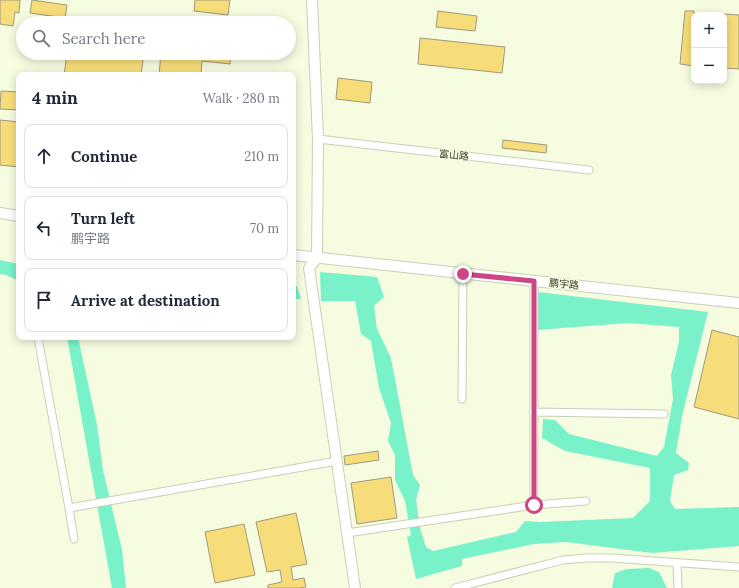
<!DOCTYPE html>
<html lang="en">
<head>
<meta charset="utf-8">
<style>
  :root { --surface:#fff; --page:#f6f6f7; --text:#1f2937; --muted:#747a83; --line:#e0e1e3 }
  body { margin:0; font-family:Lora,"Noto Sans SC",serif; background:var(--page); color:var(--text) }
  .controls { position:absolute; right:12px; top:12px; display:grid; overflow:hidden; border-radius:8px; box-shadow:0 2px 10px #0003 }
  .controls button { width:36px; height:36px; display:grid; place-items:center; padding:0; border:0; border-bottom:1px solid var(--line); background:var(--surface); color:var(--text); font:20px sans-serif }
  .stop { position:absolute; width:12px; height:12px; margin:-9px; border:3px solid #cd4582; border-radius:50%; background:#fff }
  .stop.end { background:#cd4582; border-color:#fff; box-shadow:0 1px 4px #0008 }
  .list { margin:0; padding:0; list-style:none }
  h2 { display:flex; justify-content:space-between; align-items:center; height:52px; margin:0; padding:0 16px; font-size:17px }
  h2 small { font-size:13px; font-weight:400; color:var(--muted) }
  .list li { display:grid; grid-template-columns:26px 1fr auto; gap:12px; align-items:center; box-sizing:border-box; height:64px; margin:0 8px 8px; padding:0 8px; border:1px solid var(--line); border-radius:8px }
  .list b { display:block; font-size:15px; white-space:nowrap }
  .list p { margin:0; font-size:13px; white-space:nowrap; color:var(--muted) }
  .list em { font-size:13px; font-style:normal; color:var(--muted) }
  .icon { flex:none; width:22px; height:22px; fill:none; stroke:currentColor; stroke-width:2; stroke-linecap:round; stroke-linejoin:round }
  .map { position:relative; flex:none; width:739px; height:588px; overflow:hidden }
  .search { position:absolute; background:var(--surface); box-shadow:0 2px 10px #0003; left:16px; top:16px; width:280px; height:44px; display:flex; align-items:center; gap:10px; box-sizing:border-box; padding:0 14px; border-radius:22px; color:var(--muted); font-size:15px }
  .panel { position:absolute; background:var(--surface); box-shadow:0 2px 10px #0003; left:16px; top:72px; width:280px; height:268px; border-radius:8px }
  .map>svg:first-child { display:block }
</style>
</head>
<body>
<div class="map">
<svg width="739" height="588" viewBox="0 0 739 588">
  <rect width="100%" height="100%" fill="#f5fce0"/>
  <path fill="#79f2ca" d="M0 260 19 264V281L6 275 0 274Z
    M320 272 377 277 384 297 374 306 377 329 391 358 413 475 420 485 416 500 420 528 426 547 433 551 516 532 525 521 540 522 633 518 650 501V468L565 451 542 438 543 419 555 420 569 434 657 456 664 447 673 399 671 375 679 342V327L628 323 537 330 538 292 708 312 682 416 676 453 689 463 688 470 674 475 670 501 675 509 739 507V546L652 553 566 542 534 544 462 559V566L416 579 407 537 411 535 405 501 395 480V455L388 441 391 423 379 388 371 341 361 334 355 301H321Z
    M297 286 301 299H293V287Z
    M67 337H78L97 425 103 470 122 550 126 588H112Z
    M649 568 659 572 667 588H612L615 573 627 569Z"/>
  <path fill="#f7dd79" stroke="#a0997f" d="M0 0H20L19 13 15 12 13 26 0 24Z
    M32 0 67 5 65 18 30 13Z
    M195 0H230L228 15 194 11Z
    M438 11 477 16 475 31 436 27Z
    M685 11H694V66L680 64Z
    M724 14 739 15V69L724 68Z
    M420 38 505 47 502 73 418 64Z
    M67 53H144L141 75H64Z
    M161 53H231L230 64 202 61 201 75H159Z
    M338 78 372 82 370 103 336 99Z
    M1 91 19 92V110L0 109Z
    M0 120 19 122V167L0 165Z
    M503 140 547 145 546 153 502 148Z
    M712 330 739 337V419L694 407Z
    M378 451 379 460 345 465 344 456Z
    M391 477 397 518 357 524 351 483Z
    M296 513 307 564 291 567 293 580 304 578 306 587 299 588H268V585L282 582 280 570 267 572 256 522Z
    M244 524 255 575 215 583 205 532Z"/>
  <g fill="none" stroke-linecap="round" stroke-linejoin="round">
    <defs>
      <path id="street" d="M318 139 589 170
        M38 338 69 508 74 539
        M462 399 463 274
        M533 412 664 414
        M534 505V281
        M69 508 337 461
        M347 533 534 505 586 501
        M677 563 678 588
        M455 588 563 560 587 558H612L739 567"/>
      <path id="secondary" d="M312 0 318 139 317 258 309 268 355 588
        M0 213 19 216
        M293 255 739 303"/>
    </defs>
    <use href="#street" stroke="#c8d0b5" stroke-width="9"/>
    <use href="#secondary" stroke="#c8d0b5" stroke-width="12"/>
    <use href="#street" stroke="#fff" stroke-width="7"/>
    <use href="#secondary" stroke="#fff" stroke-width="10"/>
  </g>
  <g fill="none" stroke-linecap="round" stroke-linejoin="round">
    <path stroke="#cd4582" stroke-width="5" d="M463 274 534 281V505"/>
  </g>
  <g text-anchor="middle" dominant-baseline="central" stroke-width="3.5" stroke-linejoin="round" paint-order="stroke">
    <g font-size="10" fill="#373a2f" stroke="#f5fce0">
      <text transform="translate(454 155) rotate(6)">富山路</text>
      <text transform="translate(564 284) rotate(6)">鹏宇路</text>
    </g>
  </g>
</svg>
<div class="controls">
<button>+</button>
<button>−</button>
</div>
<div class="stop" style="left:534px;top:505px"></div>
<div class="stop end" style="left:463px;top:274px"></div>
<div class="search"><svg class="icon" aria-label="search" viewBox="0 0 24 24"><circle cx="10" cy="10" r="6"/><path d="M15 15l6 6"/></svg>Search here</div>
<section class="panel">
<h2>4 min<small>Walk · 280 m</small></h2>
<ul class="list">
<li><svg class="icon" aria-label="ahead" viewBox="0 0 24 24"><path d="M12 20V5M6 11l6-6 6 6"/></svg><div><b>Continue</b></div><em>210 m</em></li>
<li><svg class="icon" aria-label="left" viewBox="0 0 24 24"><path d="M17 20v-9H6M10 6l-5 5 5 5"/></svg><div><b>Turn left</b><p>鹏宇路</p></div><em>70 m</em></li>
<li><svg class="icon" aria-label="arrive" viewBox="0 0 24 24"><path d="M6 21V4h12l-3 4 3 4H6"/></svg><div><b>Arrive at destination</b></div></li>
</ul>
</section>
</div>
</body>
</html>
